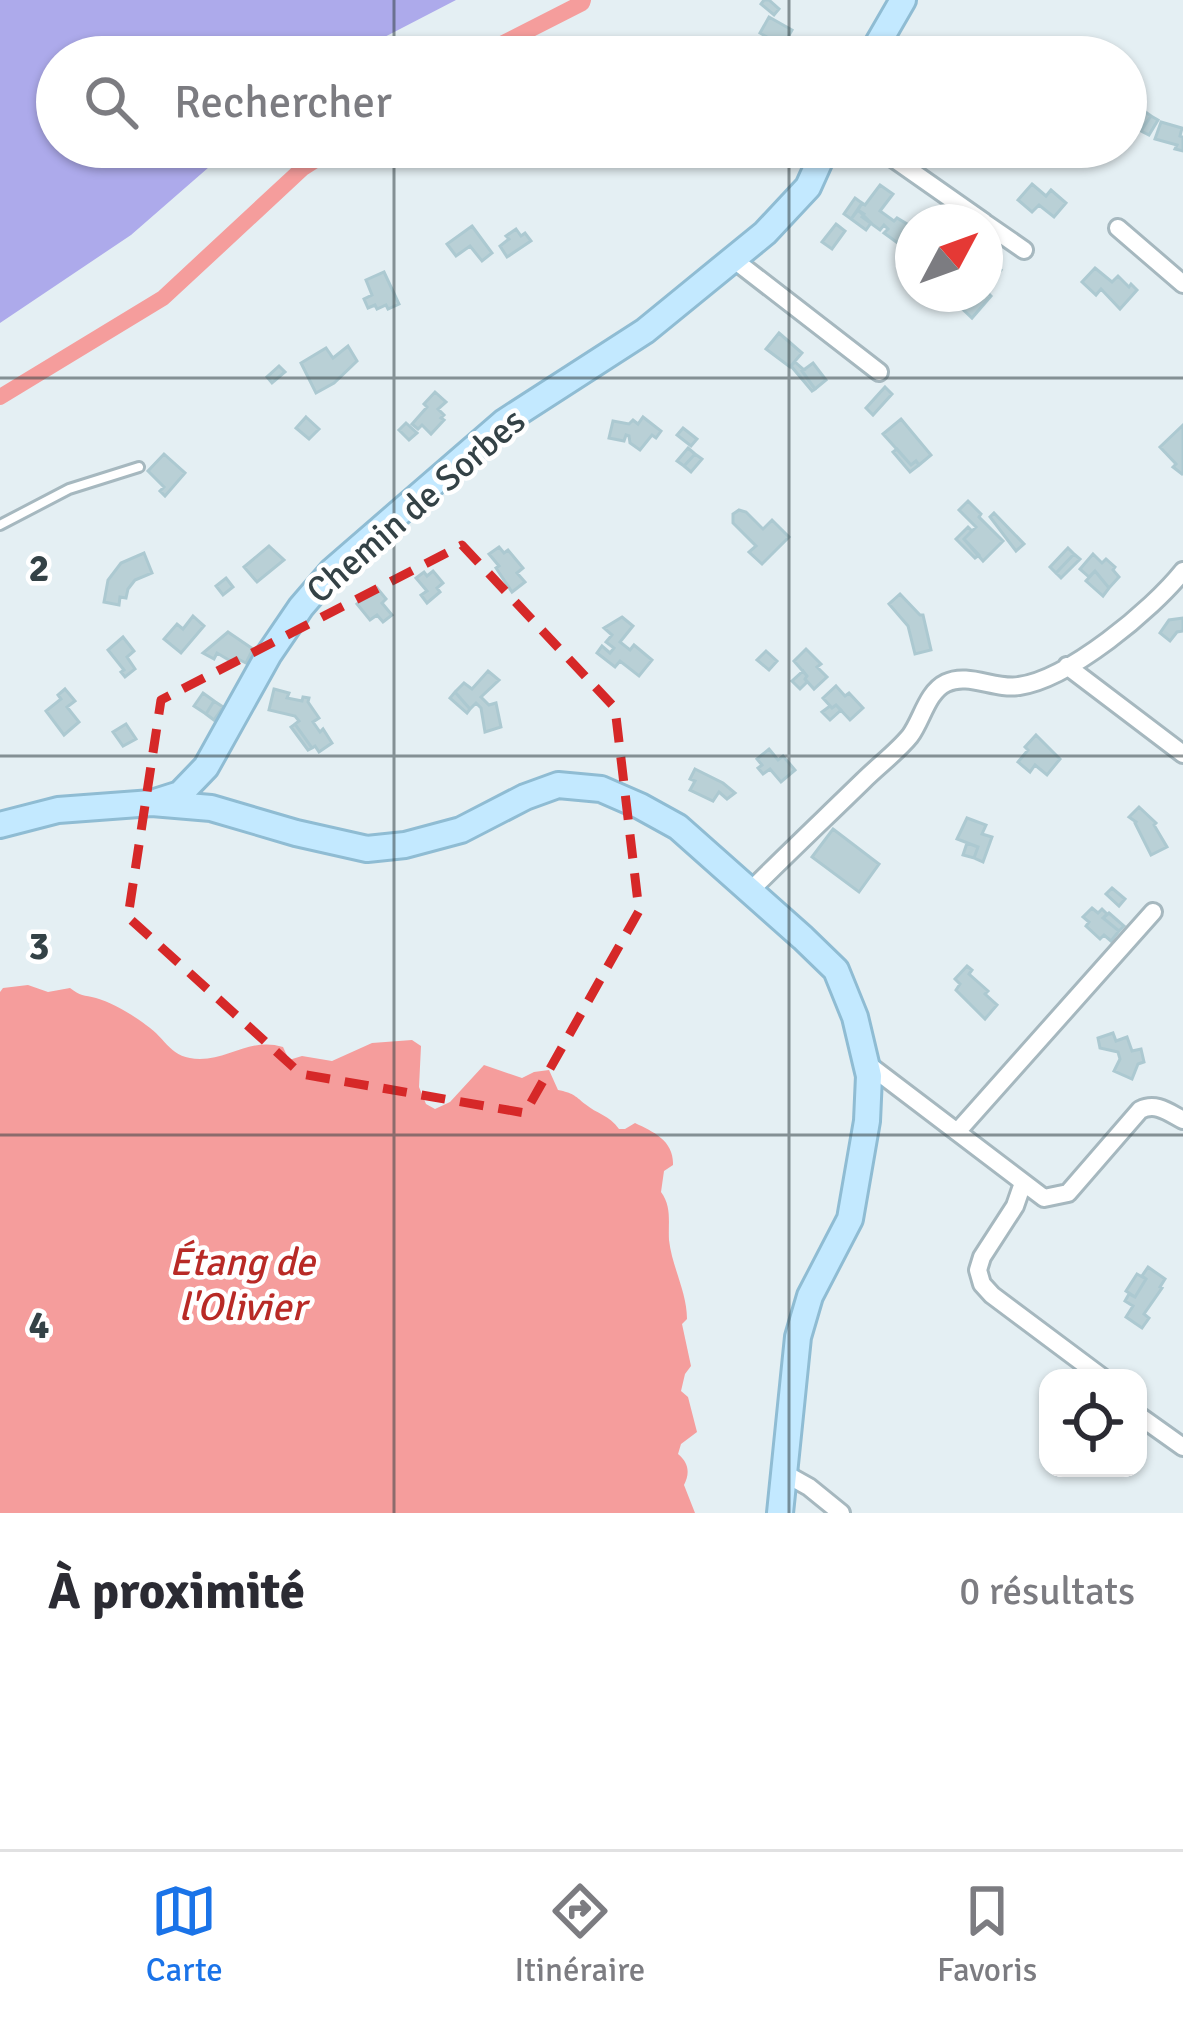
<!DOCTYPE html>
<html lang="fr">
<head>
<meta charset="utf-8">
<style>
  :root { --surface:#fff; --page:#f7f7f7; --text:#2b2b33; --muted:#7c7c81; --line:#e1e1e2; --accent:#1a73e8 }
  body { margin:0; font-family:Signika,sans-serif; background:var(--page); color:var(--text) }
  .controls { position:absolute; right:36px; bottom:36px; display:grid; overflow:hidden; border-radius:24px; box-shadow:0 3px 9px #0004 }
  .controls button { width:108px; height:108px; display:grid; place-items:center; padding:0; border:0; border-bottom:3px solid var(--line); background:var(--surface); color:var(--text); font:60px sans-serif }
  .compass { position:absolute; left:895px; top:204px; width:108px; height:108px; border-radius:50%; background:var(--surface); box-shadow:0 3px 9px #0004; rotate:49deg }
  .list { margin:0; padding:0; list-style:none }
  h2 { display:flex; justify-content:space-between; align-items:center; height:156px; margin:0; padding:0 48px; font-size:51px }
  h2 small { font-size:39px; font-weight:400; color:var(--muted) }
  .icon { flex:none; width:66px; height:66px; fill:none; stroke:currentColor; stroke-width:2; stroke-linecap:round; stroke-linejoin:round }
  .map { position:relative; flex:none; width:1183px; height:1513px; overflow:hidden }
  .search { position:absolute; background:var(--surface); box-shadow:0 3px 9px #0004; left:36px; right:36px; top:36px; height:132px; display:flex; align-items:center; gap:30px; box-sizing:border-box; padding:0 42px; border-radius:66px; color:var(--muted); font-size:45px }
  .sheet { height:336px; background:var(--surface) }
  nav { display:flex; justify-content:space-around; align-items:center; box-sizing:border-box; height:168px; border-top:3px solid var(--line); background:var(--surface); font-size:33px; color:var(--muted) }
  nav a { display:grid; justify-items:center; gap:6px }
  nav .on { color:var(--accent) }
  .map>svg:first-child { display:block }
</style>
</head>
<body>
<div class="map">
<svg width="1183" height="1513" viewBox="0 0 1183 1513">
  <rect width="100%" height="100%" fill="#e4eff3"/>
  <path fill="#adaaeb" d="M0 0H456L346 57H57V147H232L131 235 0 323Z"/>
  <path fill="#f59d9c" d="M28 985 48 992 70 988C80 996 84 995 96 998 111 1002 133 1015 146 1025 167 1039 170 1059 200 1059 230 1059 252 1037 283 1047L289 1060 302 1056 332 1061 372 1043 412 1040 421 1046 419 1087 426 1104 435 1109 450 1102 484 1065 522 1078 534 1072 549 1070 558 1090C573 1093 574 1095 585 1104 597 1114 609 1115 619 1129H625L635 1123C654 1132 674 1141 673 1165L664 1171 661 1192C672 1207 668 1222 669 1240 672 1267 687 1292 687 1319L682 1324 691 1366 685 1374 681 1391 688 1397 697 1432 681 1444 678 1454C689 1463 690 1473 684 1485L695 1513H0V992L3 988Z"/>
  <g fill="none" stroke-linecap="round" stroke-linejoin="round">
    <path stroke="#f59d9c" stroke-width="16" d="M476 57 582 3 583 0
      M0 397 163 298 303 168 336 147"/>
  </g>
  <path fill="#b9d0d6" stroke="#acc9d1" stroke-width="3" d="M764 0H769L779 9 774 15 761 4Z
    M769 17 792 30 783 46 760 33Z
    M1126 94 1141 110 1127 122 1126 121Z
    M1144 111 1151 116 1141 131 1134 126Z
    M1151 116 1158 120 1149 135 1141 131Z
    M1161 122 1182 128 1180 136 1183 137V151L1175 149 1177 145 1155 139Z
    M1032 184 1046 196 1051 190 1066 203 1054 217 1039 205 1032 212 1018 200Z
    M880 185 893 194 880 211 894 221 897 218 912 227 899 244 884 233 888 229 884 225 880 230 862 217 864 214 858 210 862 203 865 205Z
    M855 198 862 203 851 219 844 214Z
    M858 210 871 223 866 230 851 219Z
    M836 224 845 231 832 249 822 242Z
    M472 226 492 253 482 261 470 246 456 256 447 244Z
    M516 229 521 236 525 233 531 241 507 257 500 246 509 239 506 236Z
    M989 259 1001 270 985 290V264Z
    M1095 268 1112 282 1118 276 1129 287 1131 284 1137 290 1120 309 1101 289 1096 295 1082 282Z
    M384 272 399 304 388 309 386 305 377 309 375 305 368 308 364 299 372 295 366 280Z
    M985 290 991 296 972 318 955 302 962 294H985Z
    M779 333 802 353 790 367 766 349Z
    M348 346 357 361 334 383 316 393 301 363 326 348 333 358Z
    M795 362 804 370 802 371 815 389 812 391 791 366Z
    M813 363 826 380 815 389 802 371Z
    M279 366 285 372 272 383 267 377Z
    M885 387 892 394 873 415 866 408Z
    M435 392 446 402 438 409 444 415 441 418 444 420 431 434 422 425 418 429 412 424 427 407 424 404Z
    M306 417 319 429 309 439 296 428Z
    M643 417 661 431 656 438 652 435 640 450 630 443 629 436 626 435 624 441 609 438 613 421 629 424 633 420 638 424Z
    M901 419 931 455 919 465 916 461 911 465 883 434Z
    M406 423 417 433 409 440 399 430Z
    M1183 425V473L1182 474 1173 467 1176 464 1160 447Z
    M683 428 697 439 691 446 677 435Z
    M688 448 695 454 684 466 677 461Z
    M897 449 911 465 916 461 919 465 910 472 893 452Z
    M164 454 185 473 165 496 160 491 164 487 148 471Z
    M695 454 702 459 691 472 684 466Z
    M968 501 981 514 979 517 1003 541 983 561 964 539 976 527 959 510Z
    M739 510 746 512 763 529 772 520 789 537 762 564 749 552 756 546 733 523V514Z
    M994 513 1024 544 1016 551 990 517Z
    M968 527 972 531 964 539 979 555 975 558 956 539Z
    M269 546 284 560 257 582 244 567Z
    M499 547 504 553 508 550 523 568 517 573 525 582 512 592 496 568 499 566 489 554Z
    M1068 548 1074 554 1056 573 1050 567Z
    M144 553 152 573 135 580 128 589 126 598 120 597 119 605 104 602 108 580 121 563Z
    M1074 554 1080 559 1061 578 1056 573Z
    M1093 554 1102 563 1106 559 1115 567 1113 570 1119 577 1109 588 1095 571 1089 577 1080 569Z
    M433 571 443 583 437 588 440 592 427 603 421 595 427 591 416 578 424 572 427 576Z
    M1095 571 1109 588 1103 596 1086 581Z
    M226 578 233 587 223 595 216 586Z
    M377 588 386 599 382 603 392 615 383 622 377 615 370 620 357 604Z
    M900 594 920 615H923L931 650 915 654 908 626 889 604Z
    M193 616 204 626 181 653 164 639 177 624 183 629Z
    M622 617 633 626 620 642 630 650 634 645 652 660 639 676 620 661 615 667 597 653 602 646 610 653 614 648 606 642 612 635 604 628Z
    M1183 618V631L1177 632 1170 641 1160 633 1169 620Z
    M228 632 253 649 246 663 236 658 234 663 217 653 214 659 203 653Z
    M123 637 134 651 127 657 135 669 125 677 121 672 124 670 108 650Z
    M806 649 821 664 817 667 827 677 814 689 805 679 807 676 794 661Z
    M766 651 777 661 769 670 757 660Z
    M488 671 499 680 481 697 489 705 496 703 501 727 485 732 481 708 476 703 470 709 455 692 464 683 472 689Z
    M803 671 807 676 805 679 807 682 800 689 792 681Z
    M836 686 845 696 849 693 863 708 850 720 836 705 832 708 823 698Z
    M65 689 75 701 67 707 79 722 64 735 46 711 61 699 58 695Z
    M274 689 289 693 287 698 302 701 303 697 309 698 308 702 319 718 313 722 320 732 323 729 332 743 319 752 315 746 312 748 295 724 299 721 295 716 269 710Z
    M455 692 470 709 467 713 450 698Z
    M203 693 214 701 206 714 194 706Z
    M214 701 223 707 214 720 206 714Z
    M836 705 841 710 830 720 822 712 830 706 832 708Z
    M126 724 136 739 123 746 113 732Z
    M295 724 312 748 308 750 291 727Z
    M1036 735 1060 759 1047 775 1035 765 1030 772 1018 762 1028 750 1025 747Z
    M769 749 778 760 783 756 795 770 781 782 770 769 763 774 758 768 762 765 757 759Z
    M695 769 723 783 735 793 727 799 719 792 713 801 690 790 695 781 690 779Z
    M1139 807 1156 823 1154 825 1167 847 1151 855 1135 823 1136 822 1129 817Z
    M967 818 986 825 982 834 992 837 983 862 974 858 978 847 957 839Z
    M833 829 879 864 859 892 812 857Z
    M967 843 978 847 974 858 963 855Z
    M1112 888 1125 899 1119 906 1106 894Z
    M1092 908 1098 913 1102 909 1107 914 1103 918 1119 931 1111 941 1104 935 1100 939 1086 926 1089 922 1083 917Z
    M1109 913 1124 926 1119 931 1103 918Z
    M967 966 972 970 969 974 988 991 985 994 997 1005 985 1019 956 990 960 984 955 979Z
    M1113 1033 1116 1041 1127 1037 1132 1051 1141 1049 1144 1062 1138 1064 1132 1079 1114 1071 1120 1059 1118 1052 1100 1048 1098 1038Z
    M1148 1267 1165 1279 1160 1287 1162 1288 1144 1314 1149 1318 1142 1328 1126 1317 1133 1306 1125 1301 1129 1294 1135 1297 1146 1279 1142 1276Z
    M1137 1274 1146 1279 1135 1297 1126 1291Z"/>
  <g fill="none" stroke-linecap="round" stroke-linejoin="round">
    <defs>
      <path id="lane" d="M0 525 69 489 139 467"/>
      <path id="street" d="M877 147 984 222
        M985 223 1024 250
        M1118 228 1183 284
        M733 259 879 372
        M1067 666 1183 754
        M750 891C787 854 825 818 863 781 878 766 897 752 910 736 922 720 927 692 946 683 968 672 995 690 1019 686 1069 679 1152 610 1183 571
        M865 1062 1044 1198 1068 1193 1140 1110C1156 1102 1168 1112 1183 1120
        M957 1132 1153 912
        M1023 1183 1015 1206 982 1257 978 1270 982 1284 992 1295 1103 1378
        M1138 1415 1183 1447
        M784 1473 809 1487 841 1513"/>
      <path id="secondary" d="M870 57 903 0
        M158 801 180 794 206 767 269 654 301 607 332 571 504 422 645 331 765 233 808 187 826 147
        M0 825 58 810 152 803 211 808 296 833 367 849 405 845 461 830 525 797 558 785 601 789 640 806 678 827 803 938 836 970 855 1017 869 1076 867 1121 850 1219 810 1296 798 1337 780 1513"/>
    </defs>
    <use href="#lane" stroke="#a6b8bf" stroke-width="14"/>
    <use href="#street" stroke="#a6b8bf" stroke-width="22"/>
    <use href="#secondary" stroke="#8fbcd3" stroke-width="30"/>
    <use href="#lane" stroke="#fff" stroke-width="8"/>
    <use href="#street" stroke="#fff" stroke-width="16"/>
    <use href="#secondary" stroke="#c3e9ff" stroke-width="24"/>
  </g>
  <path fill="none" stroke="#d62828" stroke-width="9" stroke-dasharray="24 15" stroke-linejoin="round" d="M462 545 615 708 639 911 525 1113 301 1074 128 917 161 700Z"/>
  <path fill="none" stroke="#344246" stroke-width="3" stroke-opacity="0.55" d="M394 0V57M789 0V57M394 147V1513M789 147V1513M0 378H1183M0 756H1183M0 1135H1183"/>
  <g text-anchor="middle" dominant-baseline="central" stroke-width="9" stroke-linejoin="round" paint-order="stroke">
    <g font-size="36" fill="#344246" stroke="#fff">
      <text transform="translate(416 506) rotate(-41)">Chemin de Sorbes</text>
    </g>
    <g font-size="39" font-style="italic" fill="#b82a26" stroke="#fff">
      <text x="242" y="1262">Étang de<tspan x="242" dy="45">l'Olivier</tspan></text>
    </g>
  </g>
  <g font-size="39" text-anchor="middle" font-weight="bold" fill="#344246" stroke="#fff" stroke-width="9" stroke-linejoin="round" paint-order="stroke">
    <text x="39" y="581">2</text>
    <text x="39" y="959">3</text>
    <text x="39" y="1338">4</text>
  </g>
</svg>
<div class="controls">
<button><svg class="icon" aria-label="locate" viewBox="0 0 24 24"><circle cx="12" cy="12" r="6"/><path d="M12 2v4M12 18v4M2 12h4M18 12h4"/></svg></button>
</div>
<svg class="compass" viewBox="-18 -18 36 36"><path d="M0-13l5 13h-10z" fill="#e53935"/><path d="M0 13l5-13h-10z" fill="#7c7c81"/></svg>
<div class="search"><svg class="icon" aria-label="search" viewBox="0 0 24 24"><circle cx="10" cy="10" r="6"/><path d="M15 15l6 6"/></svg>Rechercher</div>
</div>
<section class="sheet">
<h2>À proximité<small>0 résultats</small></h2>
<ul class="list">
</ul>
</section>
<nav>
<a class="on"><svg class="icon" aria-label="map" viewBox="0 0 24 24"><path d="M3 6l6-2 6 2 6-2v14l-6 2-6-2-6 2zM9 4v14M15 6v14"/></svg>Carte</a>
<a><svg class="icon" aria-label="directions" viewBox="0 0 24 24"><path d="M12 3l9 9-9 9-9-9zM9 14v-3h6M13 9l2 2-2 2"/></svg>Itinéraire</a>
<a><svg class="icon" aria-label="saved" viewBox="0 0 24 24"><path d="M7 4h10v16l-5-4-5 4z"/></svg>Favoris</a>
</nav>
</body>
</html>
